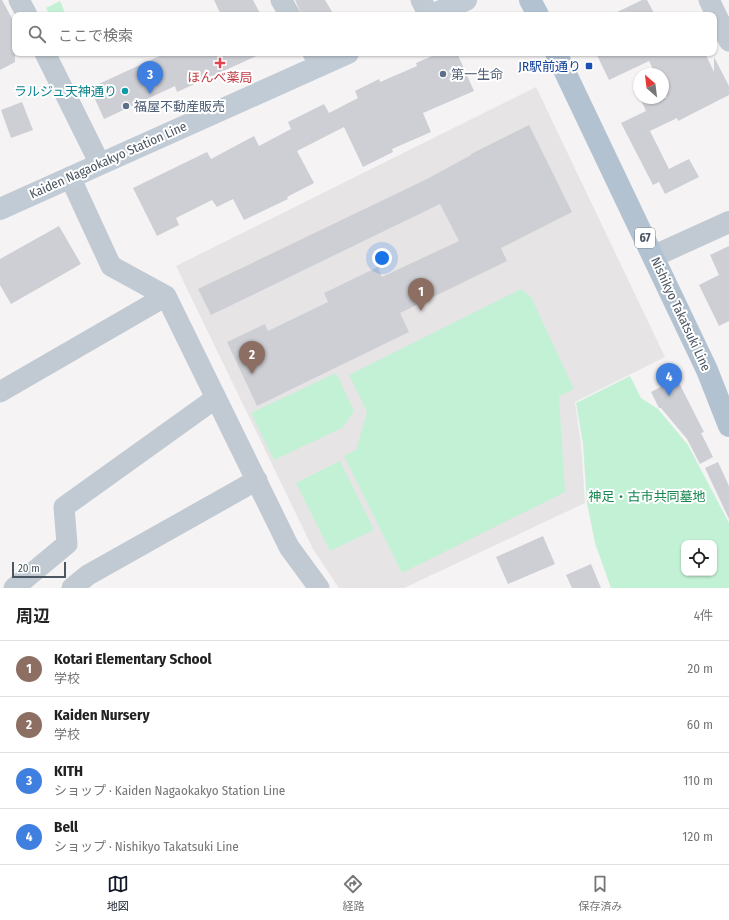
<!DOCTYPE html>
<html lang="ja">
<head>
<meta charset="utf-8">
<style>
  :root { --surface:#fff; --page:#f6f6f6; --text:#222; --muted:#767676; --line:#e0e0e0; --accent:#111827 }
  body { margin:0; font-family:"Fira Sans Condensed","Noto Sans JP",sans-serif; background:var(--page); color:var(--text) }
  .controls { position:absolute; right:12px; bottom:12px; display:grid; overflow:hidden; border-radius:8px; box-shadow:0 1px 3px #0004 }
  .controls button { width:36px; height:36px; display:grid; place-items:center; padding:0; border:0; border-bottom:1px solid var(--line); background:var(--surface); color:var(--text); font:20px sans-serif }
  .compass { position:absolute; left:633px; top:68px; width:36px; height:36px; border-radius:50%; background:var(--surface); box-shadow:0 1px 3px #0004; rotate:332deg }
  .scale { position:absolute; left:12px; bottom:10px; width:54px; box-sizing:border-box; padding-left:4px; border:2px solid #4a5661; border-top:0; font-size:11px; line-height:14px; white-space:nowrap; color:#4a5661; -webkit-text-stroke:3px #fff; paint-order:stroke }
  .you { position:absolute; left:382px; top:258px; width:14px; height:14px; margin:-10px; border:3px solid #fff; border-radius:50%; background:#1a73e8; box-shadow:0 0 0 6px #1a73e833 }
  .badge { display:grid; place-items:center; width:26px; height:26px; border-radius:50%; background:var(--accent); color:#fff; font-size:13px; font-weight:700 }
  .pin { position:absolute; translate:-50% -33px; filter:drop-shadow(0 1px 2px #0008) }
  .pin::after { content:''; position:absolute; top:21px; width:14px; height:12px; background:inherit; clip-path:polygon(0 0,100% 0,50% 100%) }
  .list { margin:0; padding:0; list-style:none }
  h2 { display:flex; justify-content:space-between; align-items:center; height:52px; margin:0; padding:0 16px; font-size:17px }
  h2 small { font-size:13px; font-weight:400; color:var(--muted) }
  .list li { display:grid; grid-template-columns:26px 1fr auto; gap:12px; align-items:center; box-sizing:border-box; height:56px; padding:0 16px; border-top:1px solid var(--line) }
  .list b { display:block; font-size:15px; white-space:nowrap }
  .list p { margin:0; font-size:13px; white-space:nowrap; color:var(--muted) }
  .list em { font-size:13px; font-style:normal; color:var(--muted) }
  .icon { flex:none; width:22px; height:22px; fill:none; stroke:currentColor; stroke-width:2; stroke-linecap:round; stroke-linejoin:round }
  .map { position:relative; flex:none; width:729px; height:588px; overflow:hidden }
  .search { position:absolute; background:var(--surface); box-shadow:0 1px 3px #0004; left:12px; right:12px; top:12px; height:44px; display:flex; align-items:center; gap:10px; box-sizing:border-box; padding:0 14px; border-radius:8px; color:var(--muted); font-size:15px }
  .sheet { height:276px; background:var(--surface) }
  nav { display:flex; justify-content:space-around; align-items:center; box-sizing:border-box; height:56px; border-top:1px solid var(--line); background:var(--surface); font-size:11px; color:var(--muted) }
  nav a { display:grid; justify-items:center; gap:2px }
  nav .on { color:var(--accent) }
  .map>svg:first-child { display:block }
</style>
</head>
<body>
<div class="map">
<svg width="729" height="588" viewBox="0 0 729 588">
  <rect width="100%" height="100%" fill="#f5f3f3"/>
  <path fill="#e6e4e5" d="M536 87 665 357 575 402 581 444 585 503 404 588H339L313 549 176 266Z"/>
  <path fill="#c3f1d5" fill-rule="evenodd" d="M60 1 66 15H50L46 8Z
    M521 289 531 297 574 389 559 396 565 492 402 573 344 456 356 450 367 412 349 375Z
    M336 373 354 411 342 428 274 460 251 413Z
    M630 376 641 398 658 409 688 445 729 523V588H611L595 543 587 503 583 444 576 403ZM684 543H714V573H684Z
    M340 461 374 530 330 551 296 483Z"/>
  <path fill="#cdcfd5" d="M0 0H2L15 24V62L0 70Z
    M214 0H253L261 15H221Z
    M295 0H325L334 15H302Z
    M642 0H647L655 15H611Z
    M166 53H263L177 92 175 86 104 119 90 88Z
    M439 53H457L474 91 423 113 431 132 392 149 393 152 363 167 344 127 297 151 314 183 287 197 288 199 244 220 233 199 217 207 212 200 176 218 179 225 157 236 133 188 207 152 211 159 254 136 259 146 291 129 288 122 324 104 329 113 358 98 355 91 379 79 380 82 417 66 416 63Z
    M596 53H705L714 72V57L729 86V95L678 121 677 118 650 131 669 169 689 159 699 177 665 194 659 182 653 185 621 123 646 111 640 98H667L663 89V74H655L649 61 609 80Z
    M22 102 33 130 11 138 1 110Z
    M529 125 572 212 501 248 507 261 400 313 409 332 257 406 227 342 265 324 268 331 328 302 324 293 378 267 382 277 459 241 440 204 211 315 198 289 427 179 471 155V154Z
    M59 226 81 264 11 304 0 285V259Z
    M729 246V321L719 326 699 285 719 275 710 255Z
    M677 379 704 432 701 433 713 457 700 464 687 439 661 408H659L651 392Z
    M718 462 729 486V519L705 468Z
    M543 536 555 564 508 584 496 557Z
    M591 564 601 588H572L566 575Z"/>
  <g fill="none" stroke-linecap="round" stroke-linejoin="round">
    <path stroke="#c1cad2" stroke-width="21" d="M19 0 27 15
      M281 0 290 15
      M421 0 429 15
      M709 0 729 41
      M45 53 100 164
      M313 53 320 65
      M70 177 111 266 166 296 289 547 319 588
      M0 392 166 296
      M14 588 67 544 64 507 216 398
      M72 588 88 575 257 480"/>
    <path stroke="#c1cad2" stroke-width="22" d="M654 256 729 222"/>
    <path stroke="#c1cbd6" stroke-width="22" d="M432 15 466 0
      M0 209 348 53"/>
    <path stroke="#b3c2d1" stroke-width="22" d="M530 0 538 15
      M556 53 707 370 729 426"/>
  </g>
  <path fill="#e0444e" stroke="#fff" stroke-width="1.5" d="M218 57h4v4h4v4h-4v4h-4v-4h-4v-4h4z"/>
  <rect fill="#1a4fb4" stroke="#fff" stroke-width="1.5" x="585" y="62" width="8" height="8" rx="2"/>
  <g fill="#5c6f8a" stroke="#fff" stroke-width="1.5">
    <circle cx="443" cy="74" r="4"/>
    <circle cx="126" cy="106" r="4"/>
  </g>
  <circle fill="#0f9aa8" stroke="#fff" stroke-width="1.5" cx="125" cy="91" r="4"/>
  <g text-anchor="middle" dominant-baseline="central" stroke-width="4" stroke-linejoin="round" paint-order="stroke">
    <rect fill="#fff" stroke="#808990" stroke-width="1" x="635" y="228" width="20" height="20" rx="3"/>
    <g font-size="12" font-weight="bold" fill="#4a5661">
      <text x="645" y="238">67</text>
    </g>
    <g font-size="13" fill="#164399" stroke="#fff" text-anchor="end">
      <text x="581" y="66">JR駅前通り</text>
    </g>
    <g font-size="13" fill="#4e5e75" stroke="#fff" text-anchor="start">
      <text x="451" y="74">第一生命</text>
      <text x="134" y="106">福屋不動産販売</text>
    </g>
    <g font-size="13" fill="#be3a42" stroke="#fff">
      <text x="220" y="77">ほんべ薬局</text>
    </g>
    <g font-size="13" fill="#0d838f" stroke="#fff" text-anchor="end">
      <text x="117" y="91">ラルジュ天神通り</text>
    </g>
    <g font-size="13" fill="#4a5661" stroke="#fff">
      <text transform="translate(108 160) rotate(-24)">Kaiden Nagaokakyo Station Line</text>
      <text transform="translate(681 314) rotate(65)">Nishikyo Takatsuki Line</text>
    </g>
    <g font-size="13" fill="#17864f" stroke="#fff">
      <text x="647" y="496">神足・古市共同墓地</text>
    </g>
  </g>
</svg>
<div class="controls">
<button><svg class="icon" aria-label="locate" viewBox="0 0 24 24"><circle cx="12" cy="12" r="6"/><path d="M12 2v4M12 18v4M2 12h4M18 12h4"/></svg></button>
</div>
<svg class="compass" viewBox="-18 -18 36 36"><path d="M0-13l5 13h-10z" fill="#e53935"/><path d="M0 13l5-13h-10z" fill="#767676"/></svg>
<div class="scale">20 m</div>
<div class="you"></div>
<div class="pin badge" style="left:421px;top:311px;background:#8d6e63">1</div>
<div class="pin badge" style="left:252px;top:374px;background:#8d6e63">2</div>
<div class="pin badge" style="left:150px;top:94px;background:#3f7fe0">3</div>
<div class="pin badge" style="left:669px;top:396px;background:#3f7fe0">4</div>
<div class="search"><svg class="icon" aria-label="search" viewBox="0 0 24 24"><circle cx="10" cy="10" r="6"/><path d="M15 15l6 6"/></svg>ここで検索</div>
</div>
<section class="sheet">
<h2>周辺<small>4件</small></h2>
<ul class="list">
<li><span class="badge" style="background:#8d6e63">1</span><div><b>Kotari Elementary School</b><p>学校</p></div><em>20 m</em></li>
<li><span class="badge" style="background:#8d6e63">2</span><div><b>Kaiden Nursery</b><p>学校</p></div><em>60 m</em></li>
<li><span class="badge" style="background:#3f7fe0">3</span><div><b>KITH</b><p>ショップ · Kaiden Nagaokakyo Station Line</p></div><em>110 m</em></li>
<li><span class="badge" style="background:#3f7fe0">4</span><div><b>Bell</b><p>ショップ · Nishikyo Takatsuki Line</p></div><em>120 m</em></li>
</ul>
</section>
<nav>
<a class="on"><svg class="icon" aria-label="map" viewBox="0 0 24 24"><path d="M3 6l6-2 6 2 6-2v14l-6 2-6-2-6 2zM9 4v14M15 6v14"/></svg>地図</a>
<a><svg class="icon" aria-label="directions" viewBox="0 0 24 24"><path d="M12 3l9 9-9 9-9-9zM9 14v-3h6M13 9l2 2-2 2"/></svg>経路</a>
<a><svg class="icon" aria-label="saved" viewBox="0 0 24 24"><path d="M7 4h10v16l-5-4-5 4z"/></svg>保存済み</a>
</nav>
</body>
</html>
